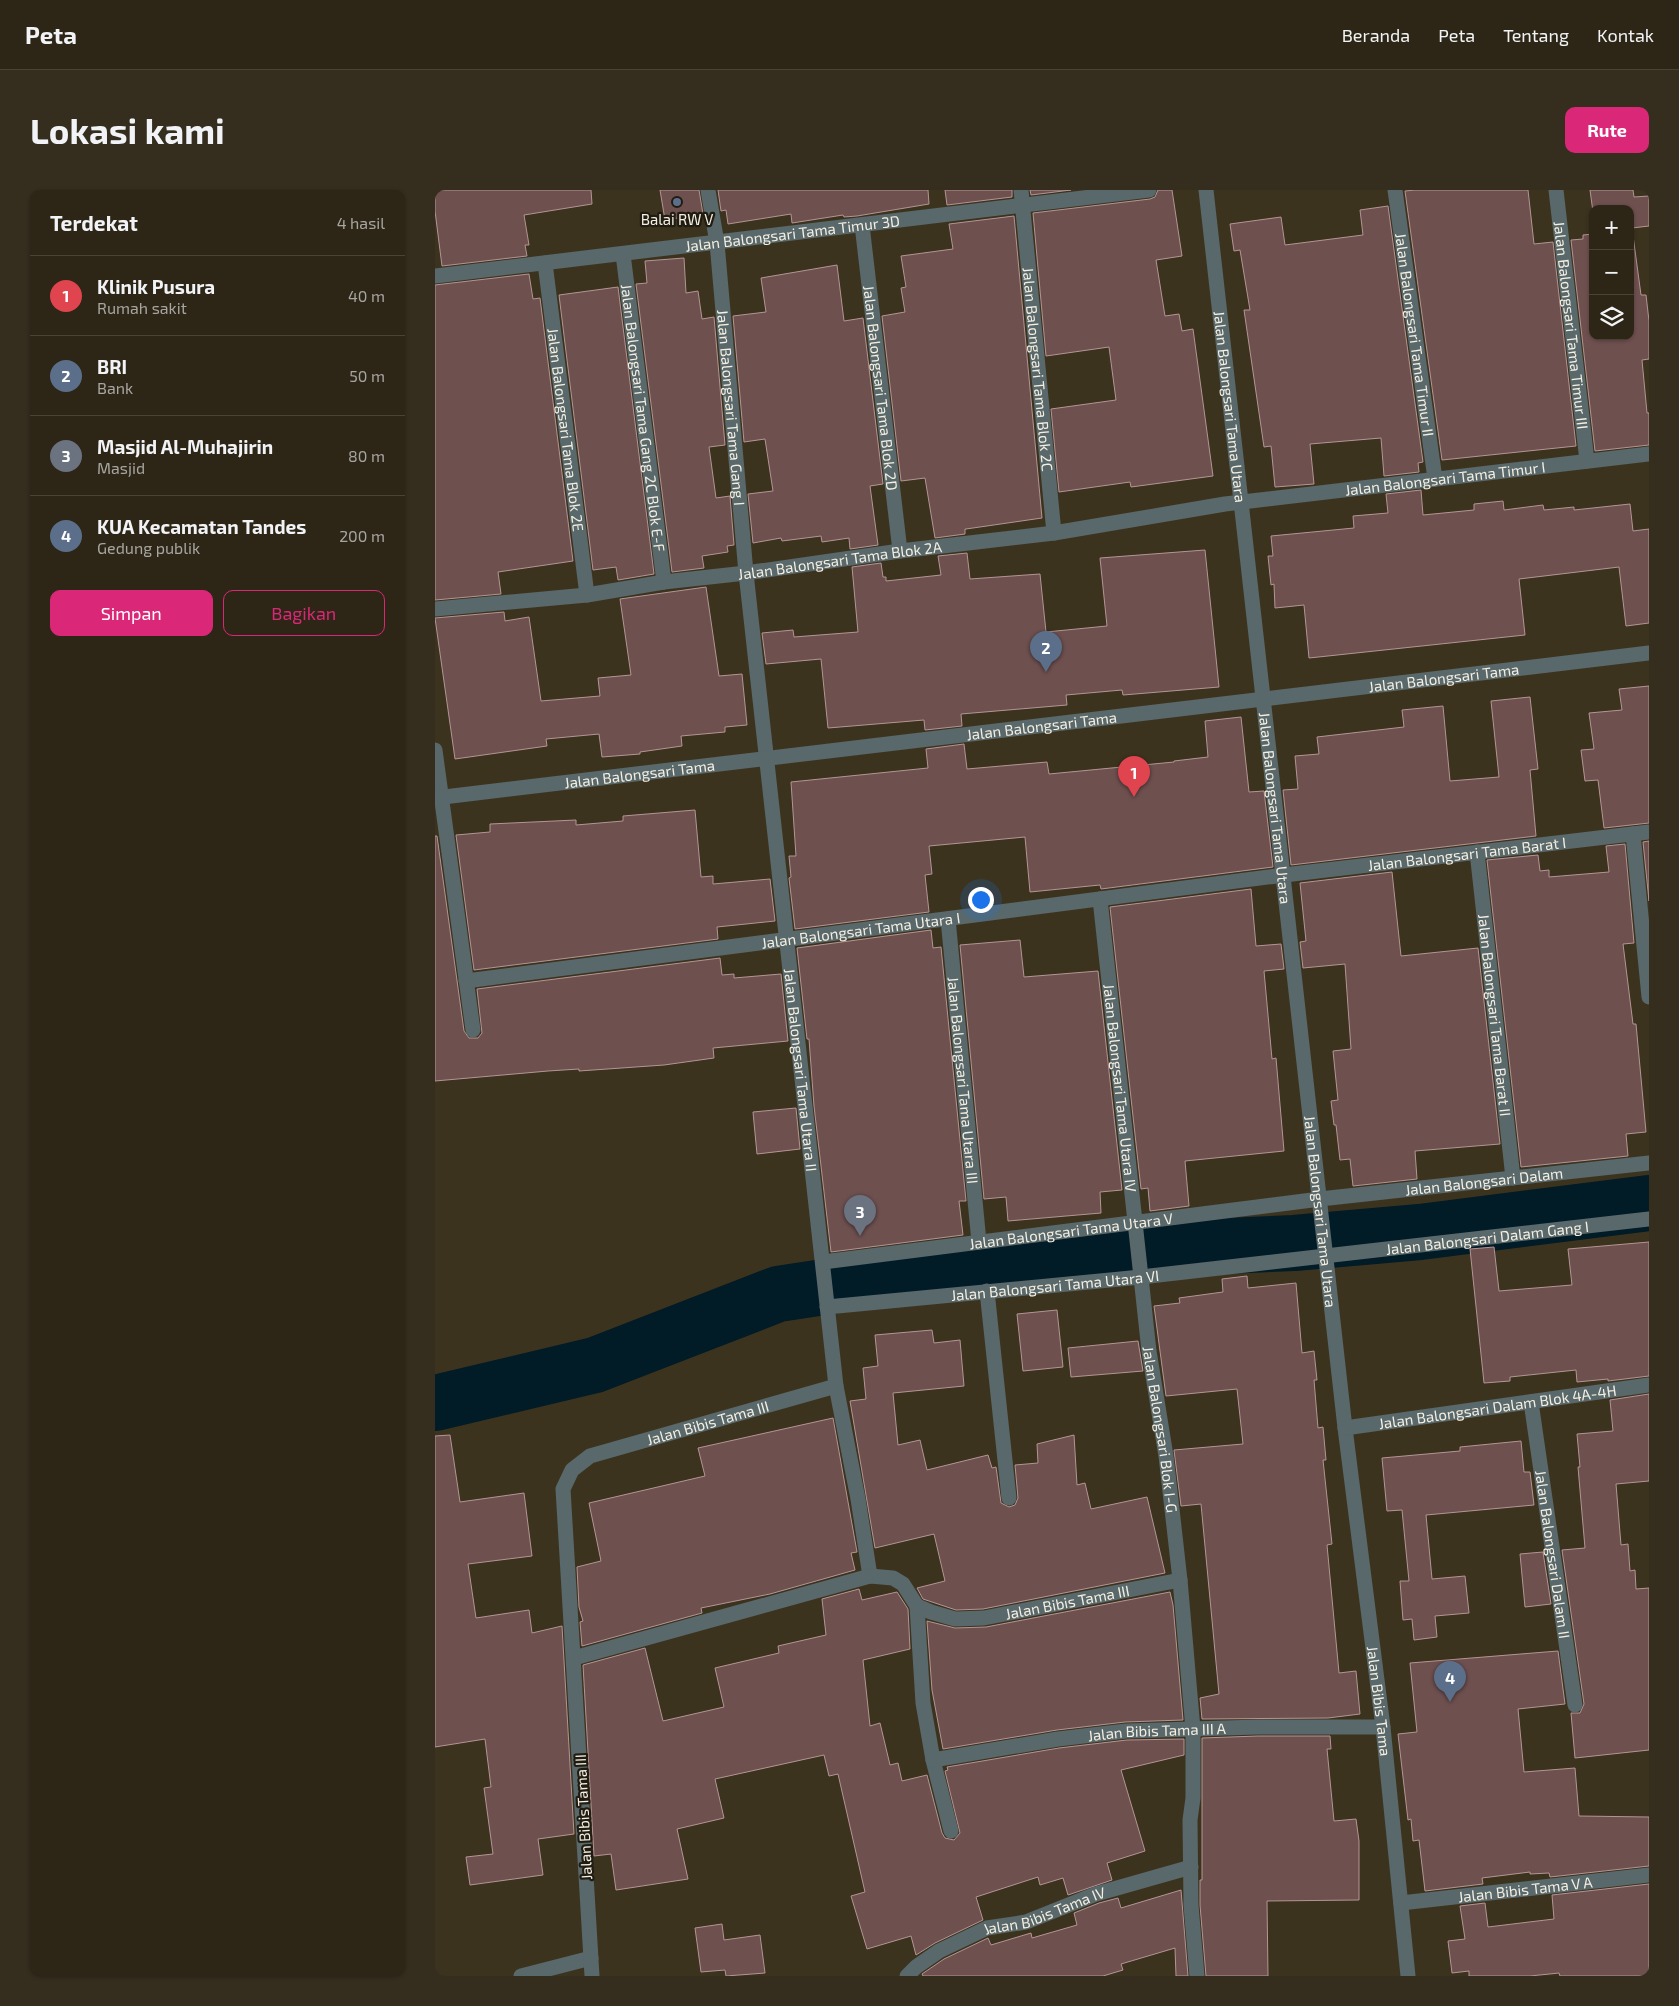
<!DOCTYPE html>
<html lang="id">
<head>
<meta charset="utf-8">
<style>
  :root { --surface:#2d2616; --page:#352e1f; --text:#f1f3f6; --muted:#a7a5a1; --line:#484335; --accent:#db2777 }
  body { margin:0; font-family:"Exo 2",sans-serif; background:var(--page); color:var(--text) }
  .controls { position:absolute; right:15px; top:15px; display:grid; overflow:hidden; border-radius:10px; box-shadow:0 1px 4px #0004 }
  .controls button { width:45px; height:45px; display:grid; place-items:center; padding:0; border:0; border-bottom:1px solid var(--line); background:var(--surface); color:var(--text); font:25px sans-serif }
  .you { position:absolute; left:545px; top:709px; width:18px; height:18px; margin:-12px; border:4px solid #fff; border-radius:50%; background:#1a73e8; box-shadow:0 0 0 8px #1a73e833 }
  .badge { display:grid; place-items:center; width:32px; height:32px; border-radius:50%; background:var(--accent); color:#fff; font-size:16px; font-weight:700 }
  .pin { position:absolute; translate:-50% -41px; filter:drop-shadow(0 1px 2px #0008) }
  .pin::after { content:''; position:absolute; top:26px; width:18px; height:15px; background:inherit; clip-path:polygon(0 0,100% 0,50% 100%) }
  .list { margin:0; padding:0; list-style:none }
  h2 { display:flex; justify-content:space-between; align-items:center; height:65px; margin:0; padding:0 20px; font-size:21px }
  h2 small { font-size:16px; font-weight:400; color:var(--muted) }
  .list li { display:grid; grid-template-columns:32px 1fr auto; gap:15px; align-items:center; box-sizing:border-box; height:80px; padding:0 20px; border-top:1px solid var(--line) }
  .list b { display:block; font-size:19px; white-space:nowrap }
  .list p { margin:0; font-size:16px; white-space:nowrap; color:var(--muted) }
  .list em { font-size:16px; font-style:normal; color:var(--muted) }
  .actions { display:flex; gap:10px; padding:15px 20px }
  .actions a { flex:1; padding:11px 0; border:1px solid var(--accent); border-radius:10px; text-align:center; font-size:18px; color:var(--accent) }
  .actions .main { background:var(--accent); color:#fff }
  .icon { flex:none; width:28px; height:28px; fill:none; stroke:currentColor; stroke-width:2; stroke-linecap:round; stroke-linejoin:round }
  .map { position:relative; flex:none; width:1214px; height:1786px; overflow:hidden; border-radius:10px }
  header { display:flex; align-items:center; gap:30px; box-sizing:border-box; height:70px; padding:0 25px; background:var(--surface); border-bottom:1px solid var(--line) }
  header strong { font-size:24px }
  nav { display:flex; gap:28px; margin-inline-start:auto; font-size:18px }
  .intro { display:flex; align-items:center; justify-content:space-between; box-sizing:border-box; height:120px; padding:0 30px }
  h1 { margin:0; font-size:35px }
  .button { padding:12px 22px; border-radius:10px; background:var(--accent); color:#fff; font-size:18px; font-weight:700 }
  main { display:flex; gap:30px; padding:0 30px }
  aside { flex:1; background:var(--surface); border-radius:10px; box-shadow:0 1px 4px #0004 }
  .map>svg:first-child { display:block }
</style>
</head>
<body>
<header>
<strong>Peta</strong>
<nav><a>Beranda</a><a>Peta</a><a>Tentang</a><a>Kontak</a></nav>
</header>
<div class="intro"><h1>Lokasi kami</h1><a class="button">Rute</a></div>
<main>
<aside>
<h2>Terdekat<small>4 hasil</small></h2>
<ul class="list">
<li><span class="badge" style="background:#e0444e">1</span><div><b>Klinik Pusura</b><p>Rumah sakit</p></div><em>40 m</em></li>
<li><span class="badge" style="background:#5c6f8a">2</span><div><b>BRI</b><p>Bank</p></div><em>50 m</em></li>
<li><span class="badge" style="background:#6b7280">3</span><div><b>Masjid Al-Muhajirin</b><p>Masjid</p></div><em>80 m</em></li>
<li><span class="badge" style="background:#5c6f8a">4</span><div><b>KUA Kecamatan Tandes</b><p>Gedung publik</p></div><em>200 m</em></li>
</ul>
<div class="actions"><a class="main">Simpan</a><a>Bagikan</a></div>
</aside>
<div class="map">
<svg width="1214" height="1786" viewBox="0 0 1214 1786">
  <rect width="100%" height="100%" fill="#3c331e"/>
  <g fill="none" stroke-linecap="round" stroke-linejoin="round">
    <path stroke="#011b27" stroke-width="56" d="M0 1213 160 1175 343 1104 448 1088 695 1065 719 1059 859 1053 985 1042 1214 1013"/>
  </g>
  <path fill="#6e504f" stroke="#b49595" d="M0 0H156L157 14 89 25 94 55H90L92 66 7 76 0 21Z
    M225 0H264L268 24 230 30Z
    M283 0H493L494 14 422 26 409 27 408 25 357 33 356 24 293 34 291 20 286 21Z
    M510 0H577V7L512 15Z
    M595 0H636L596 5Z
    M723 0H737L747 66 721 70 730 126 744 124 747 141 758 139 778 286 696 297 695 292 624 302 616 219 681 210 674 157 611 166 598 23 715 9 720 7Z
    M980 0H1093L1099 54 1118 52 1141 256 1007 270 970 1Z
    M1155 0H1198L1199 7 1214 6V36L1197 38 1206 105H1211L1214 131V169L1207 170 1212 223H1214V255L1160 261 1136 50 1148 49V45L1158 44V146H1195V19H1158V22Z
    M953 16 988 272 983 273 984 282 949 286 946 248 875 254 879 294 840 297 836 256 829 257 809 120H815L805 60 799 61 795 34 846 27 850 55 928 45 925 20Z
    M579 26 607 328 531 339H530V344L500 348 490 288 466 291 447 126 470 122 466 98 471 97 466 66 518 59 514 34Z
    M249 68 251 103 263 101 267 129 279 127 290 255 274 257 281 308 295 306 299 355 292 356 293 362 267 366 269 378 237 382 201 94 212 93 210 71Z
    M402 75 409 131 428 128 448 294 435 296 443 355 415 359 414 348 387 352 386 346 347 351 346 348 318 353 313 304 338 301 330 249 309 252 298 126 331 122 326 88Z
    M94 84 98 109 105 108 138 371 63 382 66 404 0 410V95Z
    M183 97 219 384 183 390 181 377 158 380 124 105Z
    M986 300 988 325 1039 320V314L1068 311 1069 320 1108 315 1109 320 1139 317V320L1195 314 1198 341 1214 339V433L1191 436 1184 377 1084 389 1090 445 874 468 869 415 840 418 839 394 836 395 833 366H838L836 346 919 338 918 326 953 323 951 304Z
    M770 360 784 497 688 505 687 500 631 505 632 515 526 524 527 536 490 540 489 530 393 538 386 469 331 474 327 443 358 440 359 447 423 442 417 377 446 373 448 387H451V391L506 385 503 366 532 363 535 389 605 384 611 442 672 436 665 368Z
    M271 397 284 486 307 484 312 535 290 537V542L246 546 247 556 205 562V564L167 567 164 544 111 549 112 556 20 569 0 428 69 422 70 431 94 427 106 511 165 506 163 488 196 485 185 409Z
    M1214 496V633L1169 638 1163 590 1150 591 1146 560 1159 559 1154 523 1187 520 1184 499Z
    M1095 507 1103 579 1095 580 1101 646 856 675 848 600 863 599 860 566 884 564 882 547 969 537 967 520 1008 516 1015 591 1064 587 1056 511Z
    M806 527 814 602 829 601 838 677 666 699 665 695 595 702 590 647 494 656 497 684 490 685 494 722 360 739 354 688 356 687 354 666H361L356 592 493 578 491 559 529 554 532 579 612 572 614 584 739 572V571L773 567 770 531Z
    M260 620 266 687 278 686V694L335 689 340 731 282 737 283 749 39 780 21 645 55 642V634L141 630V635L188 631V626Z
    M0 646H2L29 841 34 848H43L47 843 42 799 285 768 287 785 299 784V788L346 784 353 851 278 858 279 868 229 875 144 881V879L113 881 0 891Z
    M1214 651V711L1208 652Z
    M1190 654 1199 753 1188 754 1198 834H1201L1211 942 1191 944 1193 966 1086 977 1052 670 1103 665 1105 681 1114 680V687L1174 682 1171 656Z
    M957 682 966 766 1043 758 1065 954 980 961 982 989 918 996 915 969 905 970 901 935H899L896 911 903 910 898 861 916 859 910 774 868 778 865 752 871 751 865 693Z
    M816 699 821 756 846 754 849 779 829 781 837 869 841 868 849 961 750 971 754 1016 715 1021 713 998 706 999 675 717Z
    M496 740 498 758 506 757 531 1011H524L528 1045 396 1062 379 916 374 849H372L362 758Z
    M585 750 589 787 663 781 687 1000 665 1002 666 1023 573 1031 571 1007 549 1009 525 755Z
    M361 918 365 959 322 964 318 922Z
    M1214 1052V1186L1173 1191V1189L1142 1192 1141 1180 1075 1187V1191L1049 1193 1035 1059 1059 1057 1064 1101 1137 1095 1133 1059Z
    M812 1086 813 1098 861 1093 867 1163 879 1161 882 1190H879L883 1238 888 1237 891 1270H888L897 1354 892 1355 904 1483 921 1481 925 1524 893 1528 767 1529 765 1508 784 1504 766 1314 746 1316 739 1260 808 1254 802 1199 731 1206 719 1116 745 1113 744 1108 788 1102 787 1089Z
    M622 1120 628 1177 588 1181 582 1124Z
    M497 1140 499 1153 525 1150 529 1196 458 1203 463 1255 485 1250 492 1280 553 1265 557 1278 561 1277 566 1313 574 1317 580 1315 583 1308 580 1275 603 1273 602 1254 639 1245 642 1295 650 1293 656 1319 712 1307 730 1383 548 1419 521 1420 488 1409 482 1398 510 1391 499 1344 440 1358 415 1211 431 1209 428 1178 443 1176 440 1145Z
    M703 1151 708 1181 636 1187 633 1158Z
    M1214 1204V1291L1181 1294 1186 1355 1193 1354 1195 1381 1200 1380 1201 1399 1214 1398V1560L1140 1568 1136 1523H1145L1149 1514 1127 1360 1150 1358 1143 1277H1145L1142 1244 1178 1241 1175 1210Z
    M398 1228 422 1362 416 1363 420 1380 335 1404 266 1418 267 1423 147 1456 145 1432 148 1431 144 1417 142 1377 166 1371 154 1313 270 1286 263 1258Z
    M15 1245 25 1312 89 1303 97 1366 33 1374 41 1428 94 1420 97 1443 127 1436 139 1644 103 1649 108 1685 35 1695 31 1667 58 1664 49 1598 56 1597 50 1549 0 1557V1246Z
    M1086 1251 1089 1282H1095L1099 1315 991 1325 997 1389 1030 1386 1034 1423 1000 1426 1002 1447 979 1450 977 1429 968 1430 965 1391H974L967 1320 952 1321 947 1268 1025 1261V1257Z
    M1108 1362 1116 1414 1090 1417 1085 1364Z
    M424 1399 427 1410 462 1402 473 1419 475 1459 428 1470 435 1536 445 1533 455 1575 463 1573 467 1591 492 1585 507 1643 510 1648 519 1650 525 1643 510 1581 513 1580 512 1577 624 1558 692 1550 749 1549V1565L686 1580 710 1661 672 1673 677 1690 633 1705 628 1688 605 1695 603 1687 541 1707 548 1730 500 1753 481 1765 476 1746 432 1759 416 1706 430 1702 403 1584 394 1586 389 1565 280 1589 289 1628 242 1639 253 1689 181 1700 176 1664 159 1666 148 1475 210 1458 228 1531 289 1517 280 1478 344 1463 343 1456 391 1445 387 1409Z
    M735 1402 738 1415 748 1530 690 1532 622 1540 508 1559 497 1500 492 1431 520 1438 551 1437Z
    M1123 1461 1130 1514 1083 1519 1089 1582 1140 1578 1144 1626 1214 1627V1676L1115 1687 1114 1683 1095 1684V1682L1047 1688 1048 1694 990 1701 984 1650 978 1651 976 1629 973 1630 963 1544 982 1542 975 1473Z
    M823 1546H895L896 1559H892L899 1631 921 1629 924 1651V1710L832 1711 833 1786H771L765 1715V1690H767V1548Z
    M1214 1694V1786H1125L1124 1783 1095 1786H1034V1781L1017 1783 1013 1751 1030 1749 1025 1716 1050 1713 1053 1737 1119 1729 1117 1705Z
    M746 1700 753 1786H741L740 1758 686 1774 688 1780 668 1786H488L487 1784 509 1769 553 1748 556 1755 596 1743 597 1748 642 1735 639 1723 664 1713 683 1708 686 1718Z
    M287 1734 289 1750 325 1745 330 1783 291 1786 290 1780 266 1782 260 1738Z"/>
  <g fill="none" stroke-linecap="round" stroke-linejoin="round">
    <g stroke="#59686a" stroke-width="15">
      <path id="s1" d="M273 0 282 53 311 383 401 1196 423 1309 435 1386"/>
      <path id="s2" d="M586 0 619 343"/>
      <path id="s3" d="M771 0 910 1238 948 1537 973 1786"/>
      <path id="s4" d="M960 0 1000 289"/>
      <path id="s5" d="M1121 0 1152 271"/>
      <path id="s6" d="M427 35 465 361"/>
      <path id="s7" d="M188 64 229 392"/>
      <path id="s8" d="M110 73 152 405"/>
      <path id="s9" d="M0 86 714 0"/>
      <path id="s10" d="M0 419 152 405 229 392 311 383 465 361 619 343 790 314 1214 264"/>
      <path d="M0 560 38 840"/>
      <path id="s11" d="M0 608 1214 463"/>
      <path d="M1198 644 1214 807"/>
      <path id="s12" d="M1042 662 1078 988"/>
      <path id="s13" d="M665 709 714 1161 731 1266 745 1390 758 1539V1608L755 1630 756 1715 762 1786"/>
      <path id="s14" d="M513 729 544 1052"/>
      <path id="s15" d="M31 791 849 685 1214 642"/>
      <path id="s16" d="M388 1072 885 1009 1214 973"/>
      <path d="M552 1101 574 1308"/>
      <path id="s17" d="M392 1117 706 1087 1214 1029"/>
      <path id="s18" d="M1096 1212 1140 1515"/>
      <path id="s19" d="M910 1238 1214 1195"/>
      <path d="M482 1416 488 1513 498 1570 516 1641"/>
      <path id="s20" d="M139 1468 435 1386 458 1388 468 1394 482 1416 496 1422 520 1429 549 1428 745 1390"/>
      <path id="s21" d="M498 1570 623 1549 691 1541 823 1537H948"/>
      <path id="s22" d="M966 1713 1214 1685"/>
      <path d="M86 1786 156 1768"/>
      <path id="s23" d="M157 1786 128 1299 137 1280 155 1266 401 1196"/>
      <path id="s24" d="M472 1786 481 1777 504 1761 552 1738 591 1732 661 1704 756 1677"/>
    </g>
  </g>
  <circle fill="#5c6f8a" stroke="#201c12" stroke-width="2" cx="242" cy="12" r="5"/>
  <g text-anchor="middle" dominant-baseline="central" stroke-width="4.5" stroke-linejoin="round" paint-order="stroke">
    <g font-size="15" fill="#f4efe2" stroke="#201c12">
      <text x="242" y="29">Balai RW V</text>
    </g>
    <g font-size="15" fill="#f4efe2" stroke="#201c12">
      <text stroke="none"><textPath href="#s9" startOffset="360">Jalan Balongsari Tama Timur 3D</textPath></text>
      <text stroke="none"><textPath href="#s5" startOffset="136">Jalan Balongsari Tama Timur III</textPath></text>
      <text stroke="none"><textPath href="#s4" startOffset="146">Jalan Balongsari Tama Timur II</textPath></text>
      <text stroke="none"><textPath href="#s2" startOffset="180">Jalan Balongsari Tama Blok 2C</textPath></text>
      <text stroke="none"><textPath href="#s6" startOffset="164">Jalan Balongsari Tama Blok 2D</textPath></text>
      <text stroke="none"><textPath href="#s3" startOffset="218">Jalan Balongsari Tama Utara</textPath></text>
      <text stroke="none"><textPath href="#s1" startOffset="219">Jalan Balongsari Tama Gang I</textPath></text>
      <text stroke="none"><textPath href="#s7" startOffset="165">Jalan Balongsari Tama Gang 2C Blok E-F</textPath></text>
      <text stroke="none"><textPath href="#s8" startOffset="168">Jalan Balongsari Tama Blok 2E</textPath></text>
      <text stroke="none"><textPath href="#s10" startOffset="1019">Jalan Balongsari Tama Timur I</textPath></text>
      <text stroke="none"><textPath href="#s10" startOffset="408">Jalan Balongsari Tama Blok 2A</textPath></text>
      <text stroke="none"><textPath href="#s11" startOffset="1016">Jalan Balongsari Tama</textPath></text>
      <text stroke="none"><textPath href="#s11" startOffset="611">Jalan Balongsari Tama</textPath></text>
      <text stroke="none"><textPath href="#s11" startOffset="206">Jalan Balongsari Tama</textPath></text>
      <text stroke="none"><textPath href="#s3" startOffset="622">Jalan Balongsari Tama Utara</textPath></text>
      <text stroke="none"><textPath href="#s15" startOffset="1009">Jalan Balongsari Tama Barat I</textPath></text>
      <text stroke="none"><textPath href="#s15" startOffset="398">Jalan Balongsari Tama Utara I</textPath></text>
      <text stroke="none"><textPath href="#s12" startOffset="164">Jalan Balongsari Tama Barat II</textPath></text>
      <text stroke="none"><textPath href="#s1" startOffset="885">Jalan Balongsari Tama Utara II</textPath></text>
      <text stroke="none"><textPath href="#s14" startOffset="162">Jalan Balongsari Tama Utara III</textPath></text>
      <text stroke="none"><textPath href="#s13" startOffset="190">Jalan Balongsari Tama Utara IV</textPath></text>
      <text stroke="none"><textPath href="#s16" startOffset="666">Jalan Balongsari Dalam</textPath></text>
      <text stroke="none"><textPath href="#s3" startOffset="1028">Jalan Balongsari Tama Utara</textPath></text>
      <text stroke="none"><textPath href="#s16" startOffset="250">Jalan Balongsari Tama Utara V</textPath></text>
      <text stroke="none"><textPath href="#s17" startOffset="664">Jalan Balongsari Dalam Gang I</textPath></text>
      <text stroke="none"><textPath href="#s17" startOffset="229">Jalan Balongsari Tama Utara VI</textPath></text>
      <text stroke="none"><textPath href="#s19" startOffset="154">Jalan Balongsari Dalam Blok 4A-4H</textPath></text>
      <text stroke="none"><textPath href="#s23" startOffset="654">Jalan Bibis Tama III</textPath></text>
      <text stroke="none"><textPath href="#s13" startOffset="534">Jalan Balongsari Blok I-G</textPath></text>
      <text stroke="none"><textPath href="#s18" startOffset="154">Jalan Balongsari Dalam II</textPath></text>
      <text stroke="none"><textPath href="#s20" startOffset="522">Jalan Bibis Tama III</textPath></text>
      <text stroke="none"><textPath href="#s3" startOffset="1521">Jalan Bibis Tama</textPath></text>
      <text stroke="none"><textPath href="#s21" startOffset="226">Jalan Bibis Tama III A</textPath></text>
      <text transform="translate(148 1627) rotate(-93)">Jalan Bibis Tama III</text>
      <text stroke="none"><textPath href="#s22" startOffset="125">Jalan Bibis Tama V A</textPath></text>
      <text stroke="none"><textPath href="#s24" startOffset="154">Jalan Bibis Tama IV</textPath></text>
    </g>
  </g>
</svg>
<div class="controls">
<button>+</button>
<button>−</button>
<button><svg class="icon" aria-label="layers" viewBox="0 0 24 24"><path d="M12 4l9 5-9 5-9-5zM3 14l9 5 9-5"/></svg></button>
</div>
<div class="you"></div>
<div class="pin badge" style="left:699px;top:607px;background:#e0444e">1</div>
<div class="pin badge" style="left:611px;top:482px;background:#5c6f8a">2</div>
<div class="pin badge" style="left:425px;top:1046px;background:#6b7280">3</div>
<div class="pin badge" style="left:1015px;top:1512px;background:#5c6f8a">4</div>
</div>
</main>
</body>
</html>
